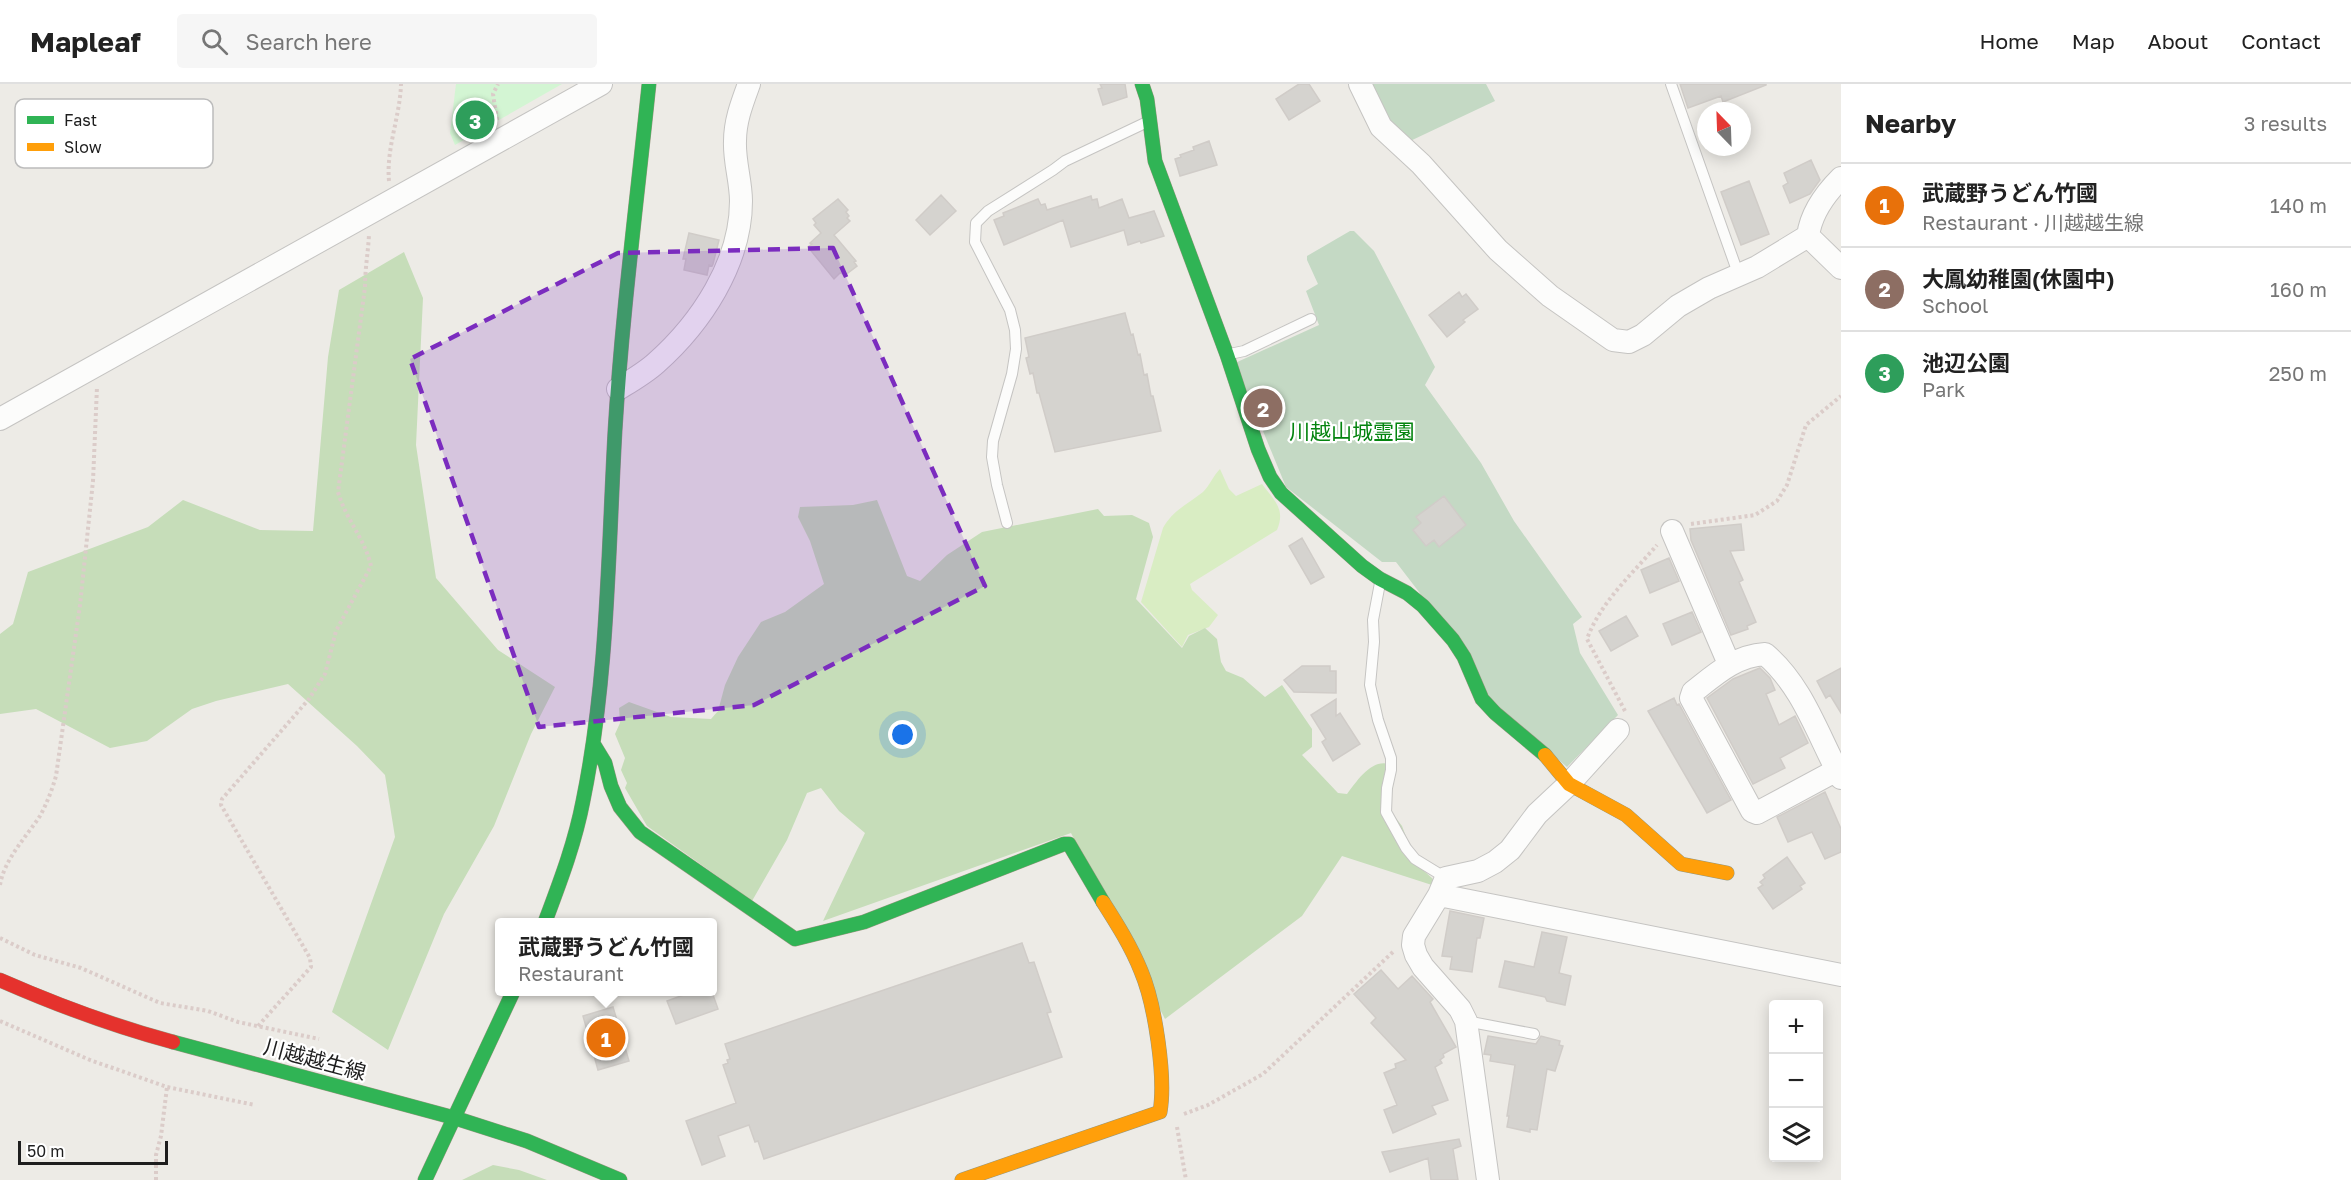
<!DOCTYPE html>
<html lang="en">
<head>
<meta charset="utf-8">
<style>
  :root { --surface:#fff; --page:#f6f6f6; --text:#222; --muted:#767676; --line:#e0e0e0; --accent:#666664 }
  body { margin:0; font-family:"Golos Text","Noto Sans JP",sans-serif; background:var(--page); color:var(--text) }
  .controls { position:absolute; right:18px; bottom:18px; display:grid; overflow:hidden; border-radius:6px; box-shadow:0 3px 15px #0003 }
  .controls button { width:54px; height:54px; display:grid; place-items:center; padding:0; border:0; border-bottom:2px solid var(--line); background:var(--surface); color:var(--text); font:30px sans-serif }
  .compass { position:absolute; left:1697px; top:18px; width:54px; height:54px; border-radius:50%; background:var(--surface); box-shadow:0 3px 15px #0003; rotate:337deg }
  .scale { position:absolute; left:18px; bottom:15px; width:150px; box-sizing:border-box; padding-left:6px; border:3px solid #1e1e1e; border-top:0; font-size:16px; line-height:21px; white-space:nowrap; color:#1e1e1e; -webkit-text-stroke:4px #fff; paint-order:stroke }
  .you { position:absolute; left:903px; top:651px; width:21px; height:21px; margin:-15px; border:4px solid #fff; border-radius:50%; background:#1a73e8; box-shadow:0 0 0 9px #1a73e833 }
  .badge { display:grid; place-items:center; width:39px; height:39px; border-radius:50%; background:var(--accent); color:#fff; font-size:20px; font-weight:700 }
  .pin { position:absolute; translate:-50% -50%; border:3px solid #fff; box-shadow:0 2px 6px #0006 }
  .popup { position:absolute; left:495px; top:834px; width:222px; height:78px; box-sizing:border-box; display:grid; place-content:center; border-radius:6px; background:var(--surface); filter:drop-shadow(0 2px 4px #0005); font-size:20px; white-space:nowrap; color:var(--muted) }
  .popup b { font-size:22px; color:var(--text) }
  .popup::after { content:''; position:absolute; left:50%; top:100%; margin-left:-12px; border:12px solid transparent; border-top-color:var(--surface) }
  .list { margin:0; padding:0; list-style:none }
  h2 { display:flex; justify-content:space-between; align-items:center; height:78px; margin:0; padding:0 24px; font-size:26px }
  h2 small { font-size:20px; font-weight:400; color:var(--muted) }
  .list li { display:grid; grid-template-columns:39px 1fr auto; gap:18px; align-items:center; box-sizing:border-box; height:84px; padding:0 24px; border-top:2px solid var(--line) }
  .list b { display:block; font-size:22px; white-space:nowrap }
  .list p { margin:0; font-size:20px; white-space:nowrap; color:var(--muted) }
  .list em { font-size:20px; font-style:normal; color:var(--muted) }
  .icon { flex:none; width:33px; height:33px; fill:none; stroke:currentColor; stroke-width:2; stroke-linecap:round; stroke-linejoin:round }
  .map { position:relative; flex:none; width:1841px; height:1096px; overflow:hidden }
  header { display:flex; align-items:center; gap:36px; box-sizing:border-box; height:84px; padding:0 30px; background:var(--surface); border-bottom:2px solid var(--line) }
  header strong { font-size:28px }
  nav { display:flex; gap:33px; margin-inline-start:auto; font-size:21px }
  .search { width:420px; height:54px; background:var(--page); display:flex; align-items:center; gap:15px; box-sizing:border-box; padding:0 21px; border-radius:6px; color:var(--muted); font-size:22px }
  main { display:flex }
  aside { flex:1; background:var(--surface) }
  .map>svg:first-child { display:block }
</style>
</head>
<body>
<header>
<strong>Mapleaf</strong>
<div class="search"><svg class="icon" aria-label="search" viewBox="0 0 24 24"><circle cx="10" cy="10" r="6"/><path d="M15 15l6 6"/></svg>Search here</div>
<nav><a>Home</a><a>Map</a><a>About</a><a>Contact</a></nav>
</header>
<main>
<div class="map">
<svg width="1841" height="1096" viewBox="0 0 1841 1096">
  <rect width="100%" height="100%" fill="#edebe6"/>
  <path fill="#d9edc3" d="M1220 385 1229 405 1236 412 1262 400C1274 416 1286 425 1277 446L1190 500 1192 506 1218 531 1209 543 1188 551 1182 563 1141 518 1163 444C1173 426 1188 420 1203 408 1210 401 1213 392 1220 385Z"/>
  <path fill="#c6ddb9" d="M404 168 423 214 416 361 436 494 498 566 555 603 531 650 494 742 444 830 388 966 332 928 395 753 385 691 357 662 288 600 216 617 192 625 147 657 110 664 36 625 0 630V550L13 540 28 488 148 443 183 416 260 446 313 447 328 273 339 206Z
    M877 416 907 492 920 497 947 471 982 448 1098 425 1104 432 1132 431 1149 439 1153 453 1136 515 1182 564 1189 552 1205 544 1217 555 1221 578 1226 587 1243 594 1265 613 1282 601 1312 645V663L1302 671 1338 709 1347 710C1357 697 1371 675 1389 680L1385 708 1392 729 1402 742 1408 758 1423 786 1433 795 1435 802 1342 772 1302 832 1165 935 1071 749 823 837 865 749 839 727 821 704 807 709 787 756 752 817 647 742 625 704 627 699 621 686 625 674 615 650 620 639 619 624 629 618 671 633 711 635 718 627 725 601 738 573 761 538 785 528 824 500 810 457 798 433 800 423 853 421Z
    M493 1081 519 1086 547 1096H462Z"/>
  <path fill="#c4d9c4" d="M1369 0H1486L1495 17 1408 58 1386 35Z
    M1350 147H1354L1374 167 1435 283 1425 301 1481 379 1514 437 1582 533 1573 540 1580 569 1618 631 1567 683 1496 622 1419 508 1396 478H1382L1286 403 1235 279 1319 241 1306 207 1318 200 1307 176V172Z"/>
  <path fill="#d3f5d3" d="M456 0H562L455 61 450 49Z"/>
  <path fill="#d5d3cf" stroke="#d0ccc8" stroke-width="1.5" d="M1100 0H1125L1127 13 1103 21 1098 5 1102 4Z
    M1299 0H1309L1320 17 1289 36 1276 15Z
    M1680 0H1766V1L1723 18 1721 12 1688 24Z
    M1209 57 1217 81 1180 92 1175 75 1181 73 1180 71 1194 66 1193 63Z
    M1811 76 1820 96 1810 110 1790 119 1783 102 1788 99 1784 89Z
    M1749 97 1769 150 1741 161 1721 108Z
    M941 111 956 127 930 151 916 136Z
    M1091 112 1092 116 1097 115 1099 124 1122 115 1129 134 1154 127 1164 152 1141 159 1140 157 1128 161 1124 146 1071 163 1063 136 1004 161 994 136 1004 132 1003 129 1038 115 1041 121 1045 120 1047 126Z
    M838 115 848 126 846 128 849 132 847 134 850 137 834 151 856 177 854 178 857 182 844 192 841 188 834 195 808 163 812 160 810 159 821 149 814 141 816 139 813 135Z
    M689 149 719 156 713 180 712 182 709 181 707 191 684 186 686 175H683Z
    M1459 208 1462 213 1466 210 1478 225 1463 236 1465 238 1447 253 1429 231Z
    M1125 229 1131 251 1133 250 1138 271 1140 270 1144 291 1147 290 1151 312H1153L1161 347 1055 368 1039 309H1037L1033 289 1030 290 1026 274 1029 273 1025 254Z
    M1444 412 1466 441 1439 463 1434 456 1426 462 1413 446 1421 439 1416 433Z
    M1741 440 1744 466 1730 467 1743 496 1739 498 1756 538 1747 542 1748 545 1731 551 1691 456 1690 445Z
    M1302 454 1324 493 1311 500 1289 462Z
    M1669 474 1679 497 1650 509 1641 486Z
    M1692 528 1701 548 1672 561 1663 540Z
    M1626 532 1638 552 1611 567 1599 547Z
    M1302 582H1330V587H1336V609L1294 608 1284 596Z
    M1760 584 1770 594 1775 606 1766 610 1779 641 1795 632 1808 659 1780 674 1785 684 1753 700 1707 614 1733 595Z
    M1841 584V629L1830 611 1826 614 1817 597Z
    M1674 614 1677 621 1679 620 1731 716 1707 729 1648 627Z
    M1336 615V632L1340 629 1360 660 1333 677 1322 658 1326 655 1311 631Z
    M1825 708 1841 745V768L1825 775 1812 748 1788 758 1777 733Z
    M1787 773 1805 799 1800 802 1802 805 1773 825 1758 804 1763 801 1760 798 1765 794 1763 791Z
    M1450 827 1484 834 1480 854H1477L1472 888 1450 885 1452 873 1442 872Z
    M1542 848 1567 853 1559 889 1571 892 1565 921 1547 917 1545 913 1499 903 1505 877 1534 883Z
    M1022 859 1029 879 1034 878 1051 928 1047 929 1062 973 764 1075 758 1057 755 1058 749 1041 718 1052 725 1072 702 1081 686 1037 736 1019 723 981 728 979 727 976 730 975 725 960Z
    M1381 886 1398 905 1412 892 1433 915 1430 918 1456 963 1443 970 1444 973 1440 976 1442 979 1435 983 1448 1016 1432 1022 1436 1030 1393 1049 1384 1026 1397 1021 1384 989 1396 984 1395 980 1406 976 1371 939 1376 934 1354 910Z
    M692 908H712L718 925 676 940 667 917Z
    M613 923 629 977 598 986 583 932Z
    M1488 952 1536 960 1541 952 1560 957 1559 961 1563 962 1555 987 1547 985 1537 1046 1530 1045V1048L1507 1043 1509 1032H1507L1515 981 1490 977 1491 971 1484 970Z
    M1459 1055 1461 1062 1453 1065 1458 1096H1431L1428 1074 1390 1088 1382 1068Z"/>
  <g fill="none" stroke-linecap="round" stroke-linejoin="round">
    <defs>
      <path id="lane" d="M1671 0 1739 192
        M1230 270 1244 267 1311 235
        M1007 439 997 401 992 373 993 357 1012 290 1016 265 1015 246 1010 226 975 158 976 139 988 127 1053 86 1065 77 1145 39
        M1380 499 1373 536 1374 558 1370 601 1378 636 1391 674V686L1387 704 1386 728 1406 764 1415 775 1446 794
        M1466 937 1534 950"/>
      <path id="street" d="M1360 0 1381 43 1421 80 1498 166 1550 212 1613 256 1629 258 1643 251 1678 222 1709 204 1757 183 1808 152C1811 129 1825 110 1841 94
        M1808 152 1841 184
        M618 305C631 297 645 289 656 279 701 239 741 179 741 117 741 97 734 77 735 57 735 37 742 19 749 0
        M0 335 601 0
        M1672 447 1729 580
        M1837 686 1757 729 1752 727 1691 614 1693 608C1716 590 1735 572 1765 570 1803 602 1818 652 1841 694
        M1439 811 1841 891
        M1488 1096 1466 937 1460 925 1423 883 1416 871 1413 861 1414 852 1439 811 1446 794 1478 787 1495 778 1510 766 1537 730 1569 700 1618 646"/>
      <path id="fast" d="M1142 0 1147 15 1155 77 1227 271 1258 365 1270 393 1281 409 1362 482 1380 495 1407 509 1423 522 1453 556 1464 573 1482 615 1495 629 1545 671
        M594 661 605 679 611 702 620 723 640 748 795 855 864 838 1064 760H1069L1103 818
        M545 838C560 798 575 759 583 717 608 595 608 471 615 347 622 231 637 116 649 0
        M173 958 455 1034 527 1057 620 1096
        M425 1096 513 908"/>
      <path id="slow" d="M1545 671 1569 700 1626 731 1681 780 1727 789
        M962 1096 1160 1028C1166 993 1155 920 1141 887 1131 862 1117 840 1103 818"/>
      <path id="jam" d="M0 896C57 921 113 942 173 958"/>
    </defs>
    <use href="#lane" stroke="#c5c4c2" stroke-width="12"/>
    <use href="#street" stroke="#c5c4c2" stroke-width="24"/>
    <use href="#fast" stroke="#95977e" stroke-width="15"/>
    <use href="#slow" stroke="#95977e" stroke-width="15"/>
    <use href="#jam" stroke="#95977e" stroke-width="15"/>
    <path stroke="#dbccc9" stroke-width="4" stroke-dasharray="3 3" stroke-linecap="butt" d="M497 36 493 10 498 0
      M389 97C386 64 400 33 401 0
      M1691 440 1755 431 1777 417 1787 401 1806 341 1841 312
      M1625 627 1587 555C1600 519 1632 490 1657 461
      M0 801C4 776 26 753 40 732 47 719 52 706 56 692L80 521 93 397 97 303
      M0 854 35 871 81 884 160 919 208 927 238 938 319 955
      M0 937 90 976 167 1003 255 1021
      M258 942 311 883 310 874 221 721 222 715 309 615 325 590 336 547 371 482C365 455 346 436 338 408L365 203C365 185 368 169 369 151
      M1184 1030 1208 1021 1263 990 1394 867
      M1177 1043 1186 1096
      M156 1096V1071L161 1052 167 1003"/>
    <use href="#lane" stroke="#fcfcfb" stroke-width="10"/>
    <use href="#street" stroke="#fcfcfb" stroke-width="22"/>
    <use href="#fast" stroke="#30b455" stroke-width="14"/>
    <use href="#slow" stroke="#ff9f0a" stroke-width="14"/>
    <use href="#jam" stroke="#e5322d" stroke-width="14"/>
  </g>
  <path fill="#7b2cbf" fill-opacity="0.2" stroke="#7b2cbf" stroke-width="4.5" stroke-dasharray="12 8" stroke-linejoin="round" d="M833 164 985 502 754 621 539 643 410 275 618 169Z"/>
  <g text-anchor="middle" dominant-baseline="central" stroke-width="4.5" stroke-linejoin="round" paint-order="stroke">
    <g font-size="21" fill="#04840f" stroke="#fff">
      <text x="1352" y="347">川越山城霊園</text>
    </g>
    <g font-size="21" fill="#1e1e1e" stroke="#fff">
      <text transform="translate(315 975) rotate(15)">川越越生線</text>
    </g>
  </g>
  <rect x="15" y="15" width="198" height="69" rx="9" fill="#fff" stroke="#bcbcbc" stroke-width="1.5"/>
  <rect x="27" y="32" width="27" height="8" fill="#30b455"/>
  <rect x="27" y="59" width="27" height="8" fill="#ff9f0a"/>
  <g font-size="16" fill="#1e1e1e">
    <text x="64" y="42">Fast</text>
    <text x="64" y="69">Slow</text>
  </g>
</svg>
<div class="controls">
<button>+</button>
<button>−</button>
<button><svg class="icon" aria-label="layers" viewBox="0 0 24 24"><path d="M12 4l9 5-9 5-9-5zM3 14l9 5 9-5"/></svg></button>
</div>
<svg class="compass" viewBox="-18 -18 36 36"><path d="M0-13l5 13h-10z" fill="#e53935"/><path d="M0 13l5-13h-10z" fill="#767676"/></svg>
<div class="scale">50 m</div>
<div class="you"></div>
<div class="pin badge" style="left:606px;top:954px;background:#e8710a">1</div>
<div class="popup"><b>武蔵野うどん竹國</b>Restaurant</div>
<div class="pin badge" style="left:1263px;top:324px;background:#8d6e63">2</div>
<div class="pin badge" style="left:475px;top:36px;background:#2e9e5b">3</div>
</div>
<aside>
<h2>Nearby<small>3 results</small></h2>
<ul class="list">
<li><span class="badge" style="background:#e8710a">1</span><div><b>武蔵野うどん竹國</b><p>Restaurant · 川越越生線</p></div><em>140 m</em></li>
<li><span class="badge" style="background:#8d6e63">2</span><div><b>大鳳幼稚園(休園中)</b><p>School</p></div><em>160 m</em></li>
<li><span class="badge" style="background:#2e9e5b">3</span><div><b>池辺公園</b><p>Park</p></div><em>250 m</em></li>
</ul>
</aside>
</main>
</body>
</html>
